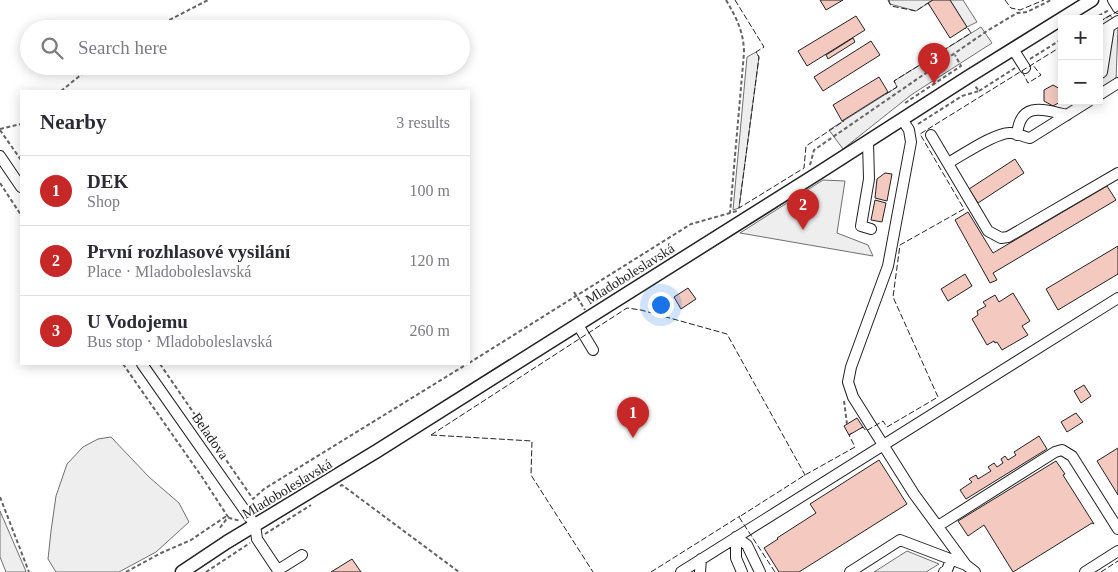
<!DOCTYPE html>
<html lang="en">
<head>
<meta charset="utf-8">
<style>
  :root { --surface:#fff; --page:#f7f7f7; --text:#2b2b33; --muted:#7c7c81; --line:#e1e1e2; --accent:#c62828 }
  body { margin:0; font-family:Georgia,serif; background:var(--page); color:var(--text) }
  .controls { position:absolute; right:15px; top:15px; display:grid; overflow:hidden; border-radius:0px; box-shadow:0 2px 12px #0003 }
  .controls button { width:45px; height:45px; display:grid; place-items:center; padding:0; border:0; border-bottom:1px solid var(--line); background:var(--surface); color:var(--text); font:25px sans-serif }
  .you { position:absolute; left:660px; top:304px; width:18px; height:18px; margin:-12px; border:4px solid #fff; border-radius:50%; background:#1a73e8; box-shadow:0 0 0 8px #1a73e833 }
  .badge { display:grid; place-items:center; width:32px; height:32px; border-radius:50%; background:var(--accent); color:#fff; font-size:16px; font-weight:700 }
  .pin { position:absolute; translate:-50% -41px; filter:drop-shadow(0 1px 2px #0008) }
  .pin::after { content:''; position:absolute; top:26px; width:18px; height:15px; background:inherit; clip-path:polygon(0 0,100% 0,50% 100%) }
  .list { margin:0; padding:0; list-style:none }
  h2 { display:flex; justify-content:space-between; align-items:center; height:65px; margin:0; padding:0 20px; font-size:21px }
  h2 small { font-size:16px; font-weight:400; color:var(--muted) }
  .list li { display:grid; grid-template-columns:32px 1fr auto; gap:15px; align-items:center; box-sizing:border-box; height:70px; padding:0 20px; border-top:1px solid var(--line) }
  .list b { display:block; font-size:19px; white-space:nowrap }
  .list p { margin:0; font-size:16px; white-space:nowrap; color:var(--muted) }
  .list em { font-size:16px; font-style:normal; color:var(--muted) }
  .icon { flex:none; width:28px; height:28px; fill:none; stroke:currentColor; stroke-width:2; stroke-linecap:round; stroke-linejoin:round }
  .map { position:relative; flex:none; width:1118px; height:572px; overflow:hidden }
  .search { position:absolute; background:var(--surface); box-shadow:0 2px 12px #0003; left:20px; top:20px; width:450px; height:55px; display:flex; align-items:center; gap:12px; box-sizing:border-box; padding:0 18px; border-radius:28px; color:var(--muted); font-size:19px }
  .panel { position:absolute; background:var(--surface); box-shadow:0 2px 12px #0003; left:20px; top:90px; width:450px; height:275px; border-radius:0px }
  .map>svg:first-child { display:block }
</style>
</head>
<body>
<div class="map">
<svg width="1118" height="572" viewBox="0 0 1118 572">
  <rect width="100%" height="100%" fill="#fff"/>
  <path fill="#eee" stroke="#6f6f6f" d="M981 27 992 43 911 95 843 149 829 130 897 87 894 81Z
    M756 52 759 57 739 208 733 210 747 57Z
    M823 180 845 181 837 233 868 245 873 256 740 233Z
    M111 437 149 477 179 503 189 522 156 552 119 572H56L48 559 51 531 56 496 67 464 83 447 98 439Z
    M0 511 25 569 26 572H6L0 557Z
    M907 551 939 564 926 572H874Z"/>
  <path fill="#ededed" stroke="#6f6f6f" d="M889 0H933L916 11 890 4Z
    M950 0H963L977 22 967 27Z
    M1110 15 1118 25 1116 81 1099 91V22Z"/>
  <path fill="#f3c9c0" stroke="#222" d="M820 0H843L826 10Z
    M933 0H950L967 27 950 38 928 3Z
    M856 16 865 30 807 66 798 51Z
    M853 38 855 42 828 59 826 55Z
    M871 41 880 55 823 91 814 77Z
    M879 77 888 92 842 121 833 105Z
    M1053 85 1062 90V101L1053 106 1044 101V90Z
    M1015 159 1024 173 978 203 969 189Z
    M885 173 892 174 887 201 875 198 877 179Z
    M1107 186 1116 200 993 273 997 280 990 283 955 220 968 212 993 253Z
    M875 200 886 203 882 222 871 220Z
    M1118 246V274L1058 310 1046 289Z
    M965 274 972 286 948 301 941 289Z
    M688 288 696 299 681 309 674 297Z
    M1013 293 1030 321 1022 326 1028 335 1002 350 997 342 995 343 994 341 987 345 972 319 978 315 977 311 986 306 983 302 995 295 999 302Z
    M1084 385 1091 396 1081 403 1074 391Z
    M1076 413 1083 422 1067 432 1061 422Z
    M857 418 863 427 849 435 844 426Z
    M1039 436 1047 449 966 499 960 490 972 482 969 479 976 475 978 479 991 471 988 467 994 463 997 467 1003 463 1001 459 1005 456 1008 460 1016 455 1014 452Z
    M1118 448V495L1097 461Z
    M879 460 907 504 799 572H779L764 548 778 539 777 538 816 513 810 504Z
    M1056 461 1065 474 1063 475 1094 524 1092 523 1013 572 984 525 968 536 958 521Z
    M352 559 361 572H331Z"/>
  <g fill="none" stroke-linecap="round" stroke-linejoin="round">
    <defs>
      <path id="minor" d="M1113 0 1118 8
        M1099 33 1118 21
        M1013 49 1025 68
        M1099 74 1102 72 1109 27
        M1099 95 1118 83
        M902 119 909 130 911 142 888 266 851 367 848 382 853 397 914 494 966 565
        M931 135 988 231 1001 238 1008 237 1118 173
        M1017 135C1020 101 1043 109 1067 115
        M868 142 869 179 861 226 871 229
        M0 156 21 187
        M948 163C961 156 997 131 1011 133 1017 133 1024 137 1030 138L1089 101
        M578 325 593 350
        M142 364 255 525 257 539 279 572
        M938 526 1055 452 1062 450 1072 456 1118 529
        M736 537 747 545 760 572
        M736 537V558L742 572
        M278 570 302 555
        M681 572 1118 298
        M700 572 701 559
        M850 572 900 540 966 565 975 572
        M944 572 947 570 951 560
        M1085 572 1118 551"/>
      <path id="major" d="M182 572 227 542 377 451 820 172 968 77 1092 0"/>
    </defs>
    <use href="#minor" stroke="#222" stroke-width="12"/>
    <use href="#major" stroke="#222" stroke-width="15"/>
    <path stroke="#646464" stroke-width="2" stroke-dasharray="4 2.5" stroke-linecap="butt" d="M726 0C736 17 744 32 744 53L730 213
      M1093 19 1109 10
      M152 29 208 0
      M1030 59 1062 39
      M61 91 92 66
      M979 91 1015 68
      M905 103 961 66 955 55
      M918 124 962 96 979 91 975 86
      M0 129 21 124
      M0 130 21 160
      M810 165 814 150 987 31 1017 13 1027 12 1051 0
      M0 183 21 215
      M574 292 585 310
      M469 363 691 224 737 211
      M123 364 202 477 228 517 219 529
      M160 364 253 499 264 489 467 364
      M844 401 847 424
      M340 486 342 485 459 572
      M0 497 29 572
      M265 534 311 505
      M126 572 161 553 191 540 225 517 241 521
      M206 572 250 543"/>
    <use href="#minor" stroke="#fff" stroke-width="10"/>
    <use href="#major" stroke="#fff" stroke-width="12"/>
    <path stroke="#222" stroke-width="1" stroke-dasharray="6 2.5" stroke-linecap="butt" d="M735 0 764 47 756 52 759 57 739 208 804 168 806 146 844 121
      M888 0 891 6 916 11 928 3 930 6
      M1005 0 1011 8 1020 10 1044 0
      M1099 22 1118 11
      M1022 71 1028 83 1041 75 1032 64
      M886 94 897 87 894 81 971 33 967 27 965 29
      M861 428 863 427 866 431 883 421 887 427 938 397 893 297 900 245 964 209 920 134 1062 46
      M431 435 627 308 641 310 727 334 805 475 803 476
      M431 435 532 441 531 475 593 572
      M651 572 740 516
      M775 572 739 517 805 475 855 447 849 435 852 433
      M1101 572 1118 561"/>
  </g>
  <g text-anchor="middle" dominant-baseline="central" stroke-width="4" stroke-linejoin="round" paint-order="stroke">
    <g font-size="14" fill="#222" stroke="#fff">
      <text transform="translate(630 274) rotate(-32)">Mladoboleslavská</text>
      <text transform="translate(210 436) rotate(55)">Beladova</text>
      <text transform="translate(287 489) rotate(-31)">Mladoboleslavská</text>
    </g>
  </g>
</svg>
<div class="controls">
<button>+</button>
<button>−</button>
</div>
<div class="you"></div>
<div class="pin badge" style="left:633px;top:438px">1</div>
<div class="pin badge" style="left:803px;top:230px">2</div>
<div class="pin badge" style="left:934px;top:84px">3</div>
<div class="search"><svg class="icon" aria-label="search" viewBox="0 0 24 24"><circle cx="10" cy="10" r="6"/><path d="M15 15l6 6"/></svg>Search here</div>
<section class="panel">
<h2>Nearby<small>3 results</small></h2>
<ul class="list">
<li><span class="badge">1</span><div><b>DEK</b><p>Shop</p></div><em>100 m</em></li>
<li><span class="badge">2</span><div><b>První rozhlasové vysilání</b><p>Place · Mladoboleslavská</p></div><em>120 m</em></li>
<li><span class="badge">3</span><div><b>U Vodojemu</b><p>Bus stop · Mladoboleslavská</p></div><em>260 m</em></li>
</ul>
</section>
</div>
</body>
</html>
